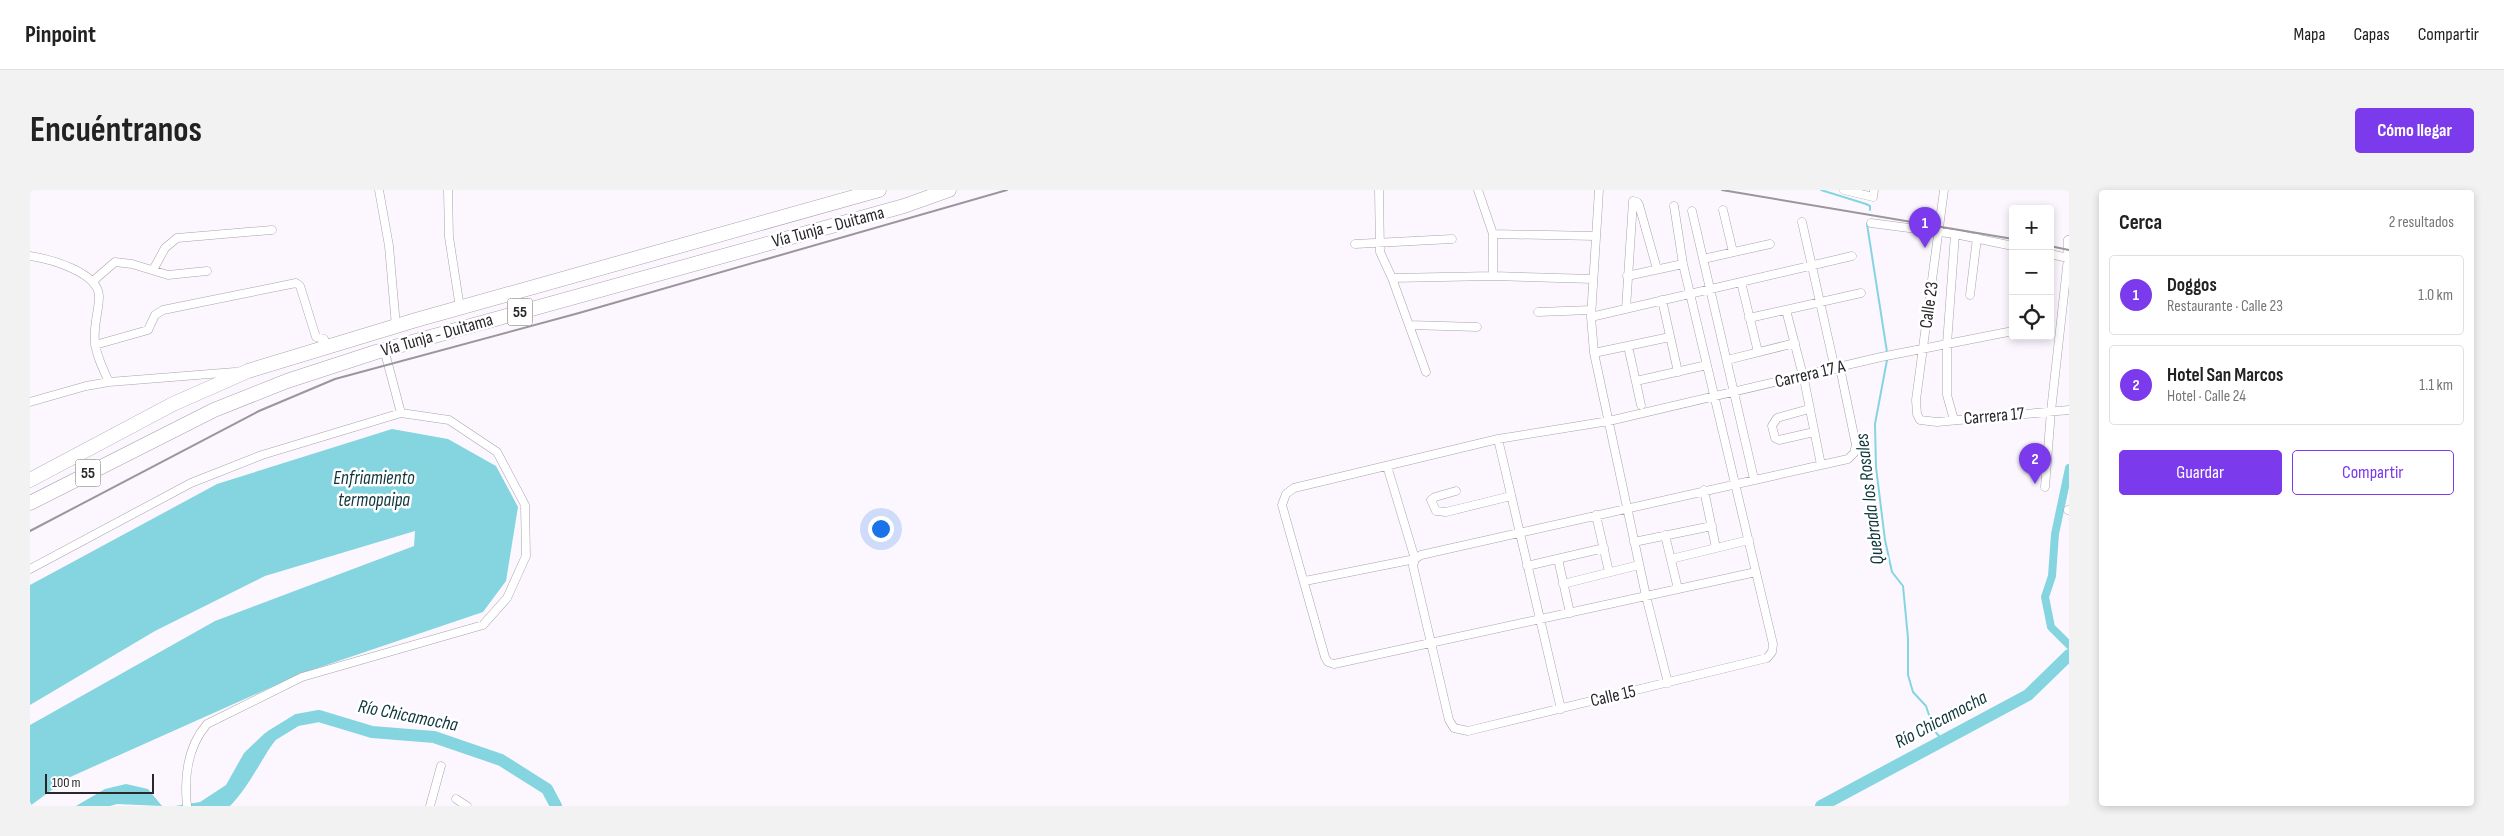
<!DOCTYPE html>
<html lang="es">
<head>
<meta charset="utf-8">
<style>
  :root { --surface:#fff; --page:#f2f2f2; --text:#222; --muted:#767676; --line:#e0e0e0; --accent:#7c3aed }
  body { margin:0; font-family:"Sofia Sans Condensed",sans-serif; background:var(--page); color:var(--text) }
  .controls { position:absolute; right:15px; top:15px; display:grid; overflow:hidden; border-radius:5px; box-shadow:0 2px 8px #0003 }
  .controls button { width:45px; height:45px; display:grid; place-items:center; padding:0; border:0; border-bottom:1px solid var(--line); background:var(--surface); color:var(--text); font:25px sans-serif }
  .scale { position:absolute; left:15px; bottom:12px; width:109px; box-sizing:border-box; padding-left:5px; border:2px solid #2a272b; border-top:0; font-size:14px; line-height:18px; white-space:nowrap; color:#2a272b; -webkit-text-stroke:4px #fff; paint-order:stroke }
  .you { position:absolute; left:850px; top:338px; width:18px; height:18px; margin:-12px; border:4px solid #fff; border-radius:50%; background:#1a73e8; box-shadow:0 0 0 8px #1a73e833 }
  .badge { display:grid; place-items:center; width:32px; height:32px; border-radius:50%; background:var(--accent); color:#fff; font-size:16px; font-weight:700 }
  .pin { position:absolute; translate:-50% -41px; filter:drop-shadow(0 1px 2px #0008) }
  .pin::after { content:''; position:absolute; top:26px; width:18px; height:15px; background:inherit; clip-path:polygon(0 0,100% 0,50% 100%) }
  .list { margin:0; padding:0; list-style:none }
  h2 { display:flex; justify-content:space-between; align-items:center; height:65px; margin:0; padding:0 20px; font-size:21px }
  h2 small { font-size:16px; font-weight:400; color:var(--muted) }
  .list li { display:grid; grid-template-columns:32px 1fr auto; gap:15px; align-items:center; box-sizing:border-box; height:80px; margin:0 10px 10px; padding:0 10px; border:1px solid var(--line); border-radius:5px }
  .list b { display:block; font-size:19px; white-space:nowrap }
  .list p { margin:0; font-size:16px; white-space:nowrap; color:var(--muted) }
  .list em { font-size:16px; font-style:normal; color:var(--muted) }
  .actions { display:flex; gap:10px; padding:15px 20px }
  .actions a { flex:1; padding:11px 0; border:1px solid var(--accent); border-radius:5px; text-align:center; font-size:18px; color:var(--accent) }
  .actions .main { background:var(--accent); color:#fff }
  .icon { flex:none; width:28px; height:28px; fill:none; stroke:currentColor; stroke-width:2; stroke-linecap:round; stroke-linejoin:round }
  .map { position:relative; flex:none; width:2039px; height:616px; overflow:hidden; border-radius:5px }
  header { display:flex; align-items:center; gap:30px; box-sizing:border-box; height:70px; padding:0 25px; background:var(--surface); border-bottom:1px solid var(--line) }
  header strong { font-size:24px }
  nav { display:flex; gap:28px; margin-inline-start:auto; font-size:18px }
  .intro { display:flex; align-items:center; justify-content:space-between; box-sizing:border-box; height:120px; padding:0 30px }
  h1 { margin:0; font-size:35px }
  .button { padding:12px 22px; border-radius:5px; background:var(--accent); color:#fff; font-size:18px; font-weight:700 }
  main { display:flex; gap:30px; padding:0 30px }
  aside { flex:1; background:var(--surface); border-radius:5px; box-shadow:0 2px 8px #0003 }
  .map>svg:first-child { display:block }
</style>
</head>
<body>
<header>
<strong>Pinpoint</strong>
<nav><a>Mapa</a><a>Capas</a><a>Compartir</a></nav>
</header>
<div class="intro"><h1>Encuéntranos</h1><a class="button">Cómo llegar</a></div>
<main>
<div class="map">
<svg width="2039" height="616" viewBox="0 0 2039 616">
  <rect width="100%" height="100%" fill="#fcf7ff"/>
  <path fill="#84d5e0" d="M362 239 418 249 466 276 488 317 476 391 453 422 273 483 38 588 0 616V535L185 431 384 356 385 341 235 386 125 441 0 515V395L187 294Z
    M235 543 246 549C230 571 219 597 200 616H145L170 612 196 595 214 563Z
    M96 594 118 599 132 616 87 614 80 616H46L75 599Z"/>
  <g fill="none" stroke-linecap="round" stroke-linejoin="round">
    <path stroke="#84d5e0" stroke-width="2" d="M1791 0 1836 14 1840 16V20
      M1837 34 1857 162
      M1857 170 1845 234 1846 277 1855 350 1862 382 1873 396 1878 448V485L1883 502 1896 516 1904 540 1913 551"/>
    <path stroke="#84d5e0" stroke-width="8" d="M2039 278 2025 344 2022 386 2015 407 2021 437 2039 455"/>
    <path stroke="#84d5e0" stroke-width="12" d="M231 559 241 546 267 530 289 526 342 542 404 547 471 570 517 599 526 616
      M1791 616 1998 505 2039 465"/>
    <defs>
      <path id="minor" d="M349 0 359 56 366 136
        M418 0 419 47 430 118
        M1349 0 1350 62 1362 88 1396 182
        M1448 0 1463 44V86
        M1569 0 1561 127 1564 163 1616 406 1638 493
        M1814 0 1843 7 1844 0
        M1914 0 1886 210 1887 224 1890 230 1907 232 2039 220
        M1693 20 1703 62
        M1662 21 1724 289
        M1772 32 1805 179
        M1841 33 1925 44 1983 56
        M1463 44 1565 46
        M1325 54 1422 49
        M0 66C20 69 68 82 69 106 69 121 63 136 65 152 66 165 73 179 79 192
        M1673 69 1740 54
        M123 80 135 58 147 48 242 40
        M1597 86 1653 74
        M1362 88 1463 86 1563 89
        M63 91 85 72 102 74 138 85 177 81
        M1711 92 1728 162
        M1940 105 1947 48
        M1632 110 1648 182
        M1596 119 1603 11 1607 12 1609 15 1627 79
        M1756 120 1771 178
        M1508 122 1561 120
        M1561 127 1822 66
        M1719 128 1831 103
        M1380 135 1447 137
        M65 155 118 140 125 125 133 120 266 93 270 96 286 147 294 149 297 157
        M1598 156 1611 215
        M354 159 371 223
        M1564 163 1640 147
        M1697 170 1765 153
        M1606 191 1677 175
        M1775 194 1791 275
        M0 212 56 196 79 192 205 182
        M1779 219 1747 228 1742 236 1745 248 1749 250 1784 242
        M1924 230 1917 205V154L1925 44
        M1468 249 1531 519
        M1357 276 1385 369 1383 376 1419 530 1424 538 1438 541 1737 468 1742 462 1743 454 1653 74 1644 16
        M2015 297 2021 221 2038 68 2020 64
        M1674 300 1686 358
        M1426 301 1405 307 1401 310 1406 321 1416 322 1481 306
        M2038 320H2039
        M1566 325 1579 382
        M1635 345 1648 399
        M1604 352 1682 336
        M1528 369 1540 423
        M1641 369 1719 350
        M1497 376 1574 358
        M0 379 161 293 232 265 371 223 419 230 467 262 495 315 496 366 477 408 453 435 272 487 177 534C158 556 154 587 157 616
        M1726 382 1304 474 1298 472 1295 467 1252 315 1256 304 1264 298 1468 249 1579 231 1851 167 1983 141
        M1275 391 1385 369 1391 365 1818 269 1824 263 1826 255 1810 178
        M1533 394 1609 375
        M426 609 437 616
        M400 616 411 576"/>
      <path id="secondary" d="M2039 51V68"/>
      <path id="trunk" d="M0 290 143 214 218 181 386 130 849 0
        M0 313 184 220 257 191 346 162 874 16 919 0"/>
    </defs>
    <use href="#minor" stroke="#a9a3ab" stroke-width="9"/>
    <use href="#secondary" stroke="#a9a3ab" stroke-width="12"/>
    <use href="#trunk" stroke="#a9a3ab" stroke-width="15"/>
    <use href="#minor" stroke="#fff" stroke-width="8"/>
    <use href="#secondary" stroke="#fff" stroke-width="11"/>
    <use href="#trunk" stroke="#fff" stroke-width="14"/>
    <path stroke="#9a969c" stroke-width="2" d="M1692 0 1983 49
      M2020 56 2039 60
      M0 341 229 221 305 189 549 123 977 0"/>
  </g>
  <g text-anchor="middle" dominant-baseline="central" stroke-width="5" stroke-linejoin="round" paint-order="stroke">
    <g fill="#fff" stroke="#6a686b" stroke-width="1">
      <rect x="477.5" y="108.5" width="25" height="27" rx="4"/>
      <rect x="45.5" y="269.5" width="25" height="27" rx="4"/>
    </g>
    <g font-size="16" font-weight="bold" fill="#2a272b">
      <text x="490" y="122">55</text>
      <text x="58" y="283">55</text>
    </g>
    <g font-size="18" fill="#2a272b" stroke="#fff">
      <text transform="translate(798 37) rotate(-15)">Vía Tunja - Duitama</text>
      <text transform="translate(1899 115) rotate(-82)">Calle 23</text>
      <text transform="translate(407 145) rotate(-16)">Vía Tunja - Duitama</text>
      <text transform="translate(1780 184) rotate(-13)">Carrera 17 A</text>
      <text transform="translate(1964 226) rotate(-5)">Carrera 17</text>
      <text transform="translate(1583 506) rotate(-13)">Calle 15</text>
    </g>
    <g font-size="19" font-style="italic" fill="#0f363c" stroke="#fff">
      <text x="344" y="288">Enfriamiento<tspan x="344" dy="22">termopaipa</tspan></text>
      <text transform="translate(1840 309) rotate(-97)">Quebrada los Rosales</text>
      <text transform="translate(378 526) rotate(11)">Río Chicamocha</text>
      <text transform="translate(1911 530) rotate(-28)">Río Chicamocha</text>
    </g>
  </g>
</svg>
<div class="controls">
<button>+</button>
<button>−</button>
<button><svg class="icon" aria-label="locate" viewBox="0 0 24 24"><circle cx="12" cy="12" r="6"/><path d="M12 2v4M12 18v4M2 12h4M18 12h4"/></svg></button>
</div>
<div class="scale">100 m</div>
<div class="you"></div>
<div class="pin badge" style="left:1895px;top:58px">1</div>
<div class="pin badge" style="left:2005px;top:294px">2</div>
</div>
<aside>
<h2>Cerca<small>2 resultados</small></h2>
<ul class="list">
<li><span class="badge">1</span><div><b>Doggos</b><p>Restaurante · Calle 23</p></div><em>1.0 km</em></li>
<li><span class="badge">2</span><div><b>Hotel San Marcos</b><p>Hotel · Calle 24</p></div><em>1.1 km</em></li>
</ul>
<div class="actions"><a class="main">Guardar</a><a>Compartir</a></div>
</aside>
</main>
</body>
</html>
